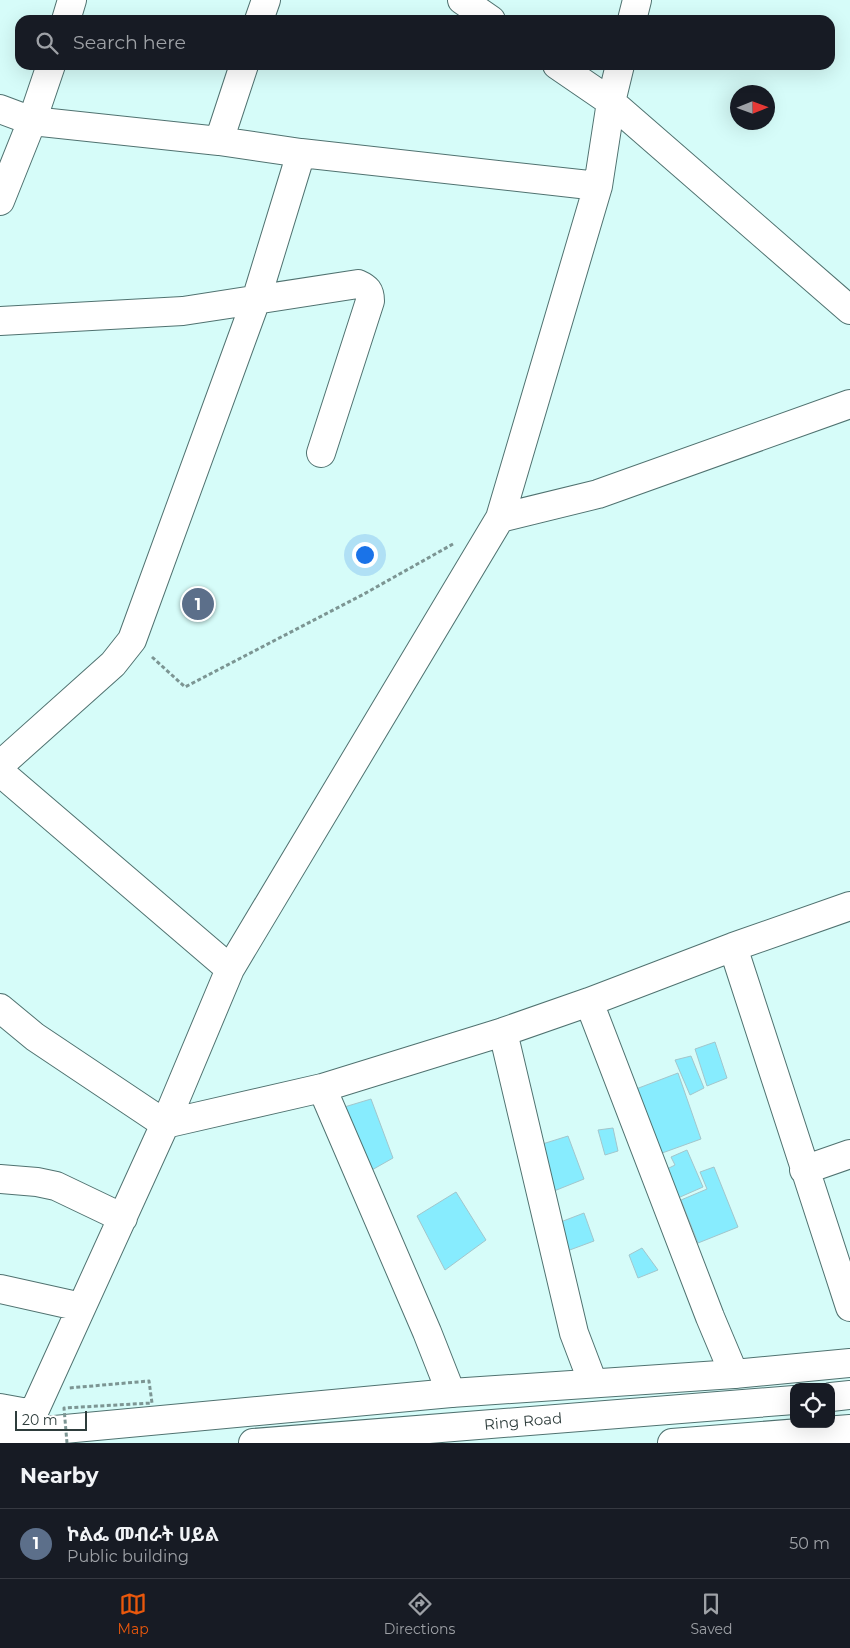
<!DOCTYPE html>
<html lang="en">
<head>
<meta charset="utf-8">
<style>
  :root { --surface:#171b24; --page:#242831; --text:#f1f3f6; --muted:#9ea1a6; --line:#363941; --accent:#ea580c }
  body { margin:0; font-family:Montserrat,"Noto Sans Ethiopic",sans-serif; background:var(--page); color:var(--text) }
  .controls { position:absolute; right:15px; bottom:15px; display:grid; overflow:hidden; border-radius:10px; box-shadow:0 5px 20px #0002 }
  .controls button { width:45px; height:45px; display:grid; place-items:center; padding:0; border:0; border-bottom:1px solid var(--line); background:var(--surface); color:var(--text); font:25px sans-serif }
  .compass { position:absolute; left:730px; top:85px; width:45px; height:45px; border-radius:50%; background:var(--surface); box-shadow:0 5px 20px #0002; rotate:89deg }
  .scale { position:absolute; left:15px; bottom:12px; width:72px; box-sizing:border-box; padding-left:5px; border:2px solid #2e3d3c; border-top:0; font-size:14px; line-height:18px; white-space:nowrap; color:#2e3d3c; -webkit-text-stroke:4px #fff; paint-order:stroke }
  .you { position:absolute; left:364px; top:554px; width:18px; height:18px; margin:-12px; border:4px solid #fff; border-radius:50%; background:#1a73e8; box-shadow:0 0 0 8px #1a73e833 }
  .badge { display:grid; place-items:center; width:32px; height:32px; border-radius:50%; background:var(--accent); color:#fff; font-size:16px; font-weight:700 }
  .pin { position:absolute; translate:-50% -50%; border:2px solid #fff; box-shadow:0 1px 5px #0006 }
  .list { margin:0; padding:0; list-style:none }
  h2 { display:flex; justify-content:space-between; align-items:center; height:65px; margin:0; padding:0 20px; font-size:21px }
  h2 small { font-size:16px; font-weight:400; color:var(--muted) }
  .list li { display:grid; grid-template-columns:32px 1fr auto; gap:15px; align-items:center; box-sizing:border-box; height:70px; padding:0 20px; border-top:1px solid var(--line) }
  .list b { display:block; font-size:19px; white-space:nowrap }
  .list p { margin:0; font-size:16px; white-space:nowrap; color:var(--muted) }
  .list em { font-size:16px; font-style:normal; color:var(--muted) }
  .icon { flex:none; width:28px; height:28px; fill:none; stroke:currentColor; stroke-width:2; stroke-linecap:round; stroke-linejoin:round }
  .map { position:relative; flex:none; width:850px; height:1443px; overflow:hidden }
  .search { position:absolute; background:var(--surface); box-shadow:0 5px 20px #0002; left:15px; right:15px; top:15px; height:55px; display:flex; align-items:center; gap:12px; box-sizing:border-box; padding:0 18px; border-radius:15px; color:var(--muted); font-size:19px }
  .sheet { height:135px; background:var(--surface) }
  nav { display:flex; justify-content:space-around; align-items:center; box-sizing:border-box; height:70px; border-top:1px solid var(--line); background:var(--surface); font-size:14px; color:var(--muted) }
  nav a { display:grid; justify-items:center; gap:2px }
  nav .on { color:var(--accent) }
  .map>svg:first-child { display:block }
</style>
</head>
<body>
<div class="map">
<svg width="850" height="1443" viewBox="0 0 850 1443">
  <rect width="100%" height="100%" fill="#d6fcf9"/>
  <path fill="#87ecfe" stroke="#a2c6cc" d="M715 1042 727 1078 707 1086 695 1049Z
    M691 1056 704 1088 690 1095 675 1060Z
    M678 1073 701 1139 651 1157 636 1089Z
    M371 1099 393 1158 363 1175 341 1108Z
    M613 1128 618 1151 605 1155 598 1130Z
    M568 1136 584 1179 549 1193 536 1146Z
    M687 1150 703 1187 671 1201 659 1173 675 1165 671 1157Z
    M714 1167 738 1227 698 1243 681 1200 707 1189 700 1172Z
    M456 1192 486 1240 445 1270 417 1216Z
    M584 1213 594 1241 567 1251 558 1223Z
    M642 1248 658 1270 638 1278 629 1255Z"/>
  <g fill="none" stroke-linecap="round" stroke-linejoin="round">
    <defs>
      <path id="minor" d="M462 0 491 20
        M66 20 72 0
        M259 20 266 0
        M632 20 637 0
        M557 65 611 102 850 310
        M0 109 32 121 219 141 301 153 598 186
        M219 141 244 65
        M0 201 32 121 51 65
        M0 321 183 311 358 284C367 288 370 291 370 301L321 453
        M500 518 598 494 850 404
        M0 765 113 664 132 640 256 300 301 153
        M0 772 230 969
        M733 947 850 1307
        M589 1002 710 1317 734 1374
        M0 1008 35 1037 165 1124 322 1088 503 1032 589 1002 733 947 850 906
        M503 1032 574 1333 593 1383
        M322 1088 427 1332 451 1393
        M804 1170 850 1154
        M0 1179 37 1182 56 1186 123 1218
        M0 1289 81 1307
        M0 1408 33 1414
        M27 1432 33 1414 165 1124 230 969 500 518 598 186 611 102 620 65"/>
      <path id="primary" d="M0 1435 451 1393 734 1374 850 1363"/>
      <path id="trunk" d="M831 1397 850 1395
        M253 1443 794 1400
        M672 1443 850 1429"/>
    </defs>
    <use href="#minor" stroke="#507270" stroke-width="30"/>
    <use href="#primary" stroke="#507270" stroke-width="30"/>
    <use href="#trunk" stroke="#507270" stroke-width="30"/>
    <path stroke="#7c9593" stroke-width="3" stroke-dasharray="4 2.5" stroke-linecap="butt" d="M152 657 185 687 364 594 453 544"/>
    <use href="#minor" stroke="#fff" stroke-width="28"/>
    <use href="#primary" stroke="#fff" stroke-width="28"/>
    <use href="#trunk" stroke="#fff" stroke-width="28"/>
    <path stroke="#7c9593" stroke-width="3" stroke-dasharray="4 2.5" stroke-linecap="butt" d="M67 1443 64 1408 152 1403 149 1381 69 1388"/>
  </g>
  <g text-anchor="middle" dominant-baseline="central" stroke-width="5" stroke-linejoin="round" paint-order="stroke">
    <g font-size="15" fill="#2e3d3c" stroke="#fff">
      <text transform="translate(523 1421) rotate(-5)">Ring Road</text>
    </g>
  </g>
</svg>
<div class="controls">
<button><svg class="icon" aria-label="locate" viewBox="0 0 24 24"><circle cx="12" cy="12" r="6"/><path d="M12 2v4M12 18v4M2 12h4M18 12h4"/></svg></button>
</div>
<svg class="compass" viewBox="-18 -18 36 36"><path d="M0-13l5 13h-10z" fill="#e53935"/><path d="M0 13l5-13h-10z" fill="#9ea1a6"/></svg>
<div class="scale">20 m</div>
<div class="you"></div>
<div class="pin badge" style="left:198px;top:604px;background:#5c6f8a">1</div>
<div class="search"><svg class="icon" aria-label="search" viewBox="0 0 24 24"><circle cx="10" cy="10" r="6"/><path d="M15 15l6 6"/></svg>Search here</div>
</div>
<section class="sheet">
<h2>Nearby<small></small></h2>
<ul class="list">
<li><span class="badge" style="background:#5c6f8a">1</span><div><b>ኮልፌ መብራት ሀይል</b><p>Public building</p></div><em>50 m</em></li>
</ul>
</section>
<nav>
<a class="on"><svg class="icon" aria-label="map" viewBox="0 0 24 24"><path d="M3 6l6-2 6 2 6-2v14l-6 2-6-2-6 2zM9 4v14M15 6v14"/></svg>Map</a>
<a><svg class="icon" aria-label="directions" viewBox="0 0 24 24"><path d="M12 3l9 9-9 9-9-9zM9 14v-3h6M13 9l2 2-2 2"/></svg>Directions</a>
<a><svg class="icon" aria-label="saved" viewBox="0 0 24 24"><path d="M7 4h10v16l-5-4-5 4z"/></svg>Saved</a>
</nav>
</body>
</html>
